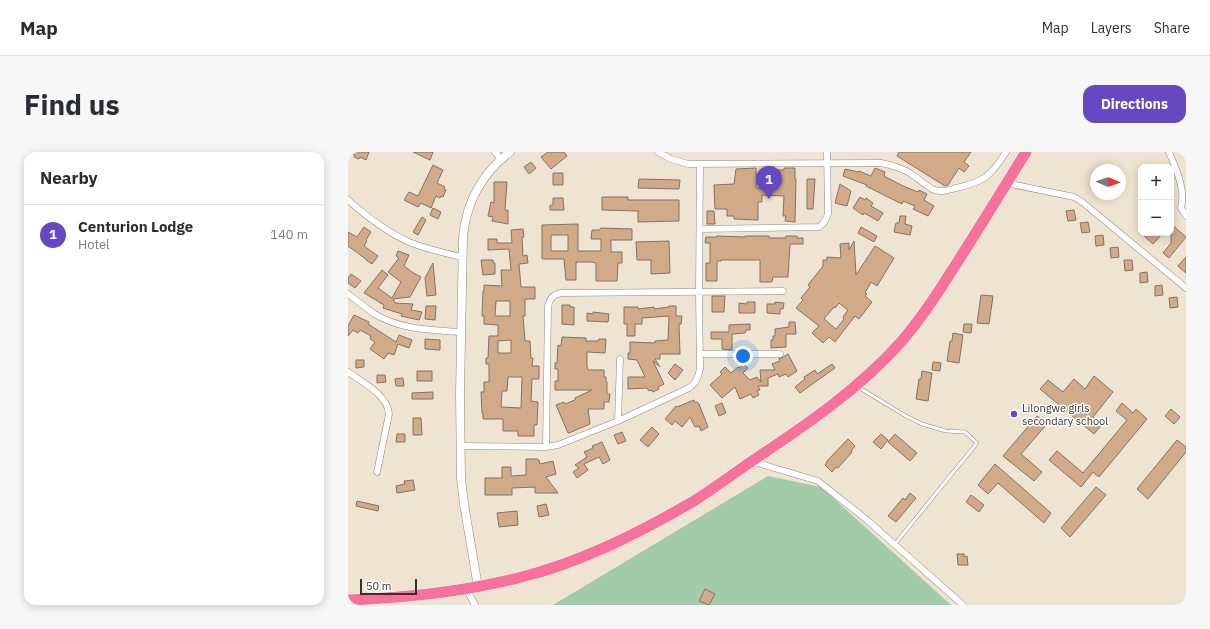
<!DOCTYPE html>
<html lang="en">
<head>
<meta charset="utf-8">
<style>
  :root { --surface:#fff; --page:#f7f7f7; --text:#2b2b33; --muted:#7c7c81; --line:#e1e1e2; --accent:#6648c1 }
  body { margin:0; font-family:"IBM Plex Sans",sans-serif; background:var(--page); color:var(--text) }
  .controls { position:absolute; right:12px; top:12px; display:grid; overflow:hidden; border-radius:8px; box-shadow:0 2px 10px #0003 }
  .controls button { width:36px; height:36px; display:grid; place-items:center; padding:0; border:0; border-bottom:1px solid var(--line); background:var(--surface); color:var(--text); font:20px sans-serif }
  .compass { position:absolute; left:742px; top:12px; width:36px; height:36px; border-radius:50%; background:var(--surface); box-shadow:0 2px 10px #0003; rotate:92deg }
  .scale { position:absolute; left:12px; bottom:10px; width:57px; box-sizing:border-box; padding-left:4px; border:2px solid #36322b; border-top:0; font-size:11px; line-height:14px; white-space:nowrap; color:#36322b; -webkit-text-stroke:3px #fff; paint-order:stroke }
  .you { position:absolute; left:395px; top:204px; width:14px; height:14px; margin:-10px; border:3px solid #fff; border-radius:50%; background:#1a73e8; box-shadow:0 0 0 6px #1a73e833 }
  .badge { display:grid; place-items:center; width:26px; height:26px; border-radius:50%; background:var(--accent); color:#fff; font-size:13px; font-weight:700 }
  .pin { position:absolute; translate:-50% -33px; filter:drop-shadow(0 1px 2px #0008) }
  .pin::after { content:''; position:absolute; top:21px; width:14px; height:12px; background:inherit; clip-path:polygon(0 0,100% 0,50% 100%) }
  .list { margin:0; padding:0; list-style:none }
  h2 { display:flex; justify-content:space-between; align-items:center; height:52px; margin:0; padding:0 16px; font-size:17px }
  h2 small { font-size:13px; font-weight:400; color:var(--muted) }
  .list li { display:grid; grid-template-columns:26px 1fr auto; gap:12px; align-items:center; box-sizing:border-box; height:60px; padding:0 16px; border-top:1px solid var(--line) }
  .list b { display:block; font-size:15px; white-space:nowrap }
  .list p { margin:0; font-size:13px; white-space:nowrap; color:var(--muted) }
  .list em { font-size:13px; font-style:normal; color:var(--muted) }
  .map { position:relative; flex:none; width:838px; height:453px; overflow:hidden; border-radius:12px }
  header { display:flex; align-items:center; gap:24px; box-sizing:border-box; height:56px; padding:0 20px; background:var(--surface); border-bottom:1px solid var(--line) }
  header strong { font-size:19px }
  nav { display:flex; gap:22px; margin-inline-start:auto; font-size:14px }
  .intro { display:flex; align-items:center; justify-content:space-between; box-sizing:border-box; height:96px; padding:0 24px }
  h1 { margin:0; font-size:28px }
  .button { padding:10px 18px; border-radius:12px; background:var(--accent); color:#fff; font-size:14px; font-weight:700 }
  main { display:flex; gap:24px; padding:0 24px }
  aside { flex:1; background:var(--surface); border-radius:12px; box-shadow:0 2px 10px #0003 }
  .map>svg:first-child { display:block }
</style>
</head>
<body>
<header>
<strong>Map</strong>
<nav><a>Map</a><a>Layers</a><a>Share</a></nav>
</header>
<div class="intro"><h1>Find us</h1><a class="button">Directions</a></div>
<main>
<aside>
<h2>Nearby<small></small></h2>
<ul class="list">
<li><span class="badge">1</span><div><b>Centurion Lodge</b><p>Hotel</p></div><em>140 m</em></li>
</ul>
</aside>
<div class="map">
<svg width="838" height="453" viewBox="0 0 838 453">
  <rect width="100%" height="100%" fill="#efe3d1"/>
  <path fill="#a2cba9" d="M420 324 473 335 603 453H205Z"/>
  <path fill="#d1ab89" stroke="#817265" fill-rule="evenodd" d="M0 0H21L18 8 12 5 11 7 6 5 7 3Z
    M65 0H85L82 8Z
    M200 0H216L219 4 203 17 193 5Z
    M551 0H623L616 10 621 14 616 20 611 16 600 33 597 34 549 4Z
    M183 10 188 16 181 22 176 15Z
    M85 13 95 18 89 31 97 35 96 37 98 38 95 45 93 44 92 46 88 44 83 56 73 51 70 55 56 48 61 40 70 44Z
    M408 16V23H409L408 36H423V18H436V16H447V27H448L447 70 437 69 438 64H435L436 44 414 43V50H410V68L386 67V64H379V57H367L366 33 386 32 388 17Z
    M527 16 537 20 536 24 555 34 570 40 571 38 579 42 576 48 586 54 580 64 565 57 567 54 555 49 554 52 518 34 519 33 495 24 497 17 506 19 510 20 511 19 523 24Z
    M205 21H215V33H205Z
    M291 27 332 28 331 37 290 36Z
    M459 27H467L465 57H459Z
    M146 30H159L157 57 158 59 160 58V72L144 69 145 65 140 64 143 50 146 51Z
    M492 32 503 39 499 54 487 51Z
    M254 45H280V48H331V69L290 70V59L254 58Z
    M512 45 517 48 518 46 525 51 523 54 535 61 530 69 518 62 516 61 515 63 505 56Z
    M205 46H215L216 58H202V53H205Z
    M85 56 93 60 90 67 82 63Z
    M726 58 728 68 720 69 718 59Z
    M359 59H366L367 72H359Z
    M552 64H558L557 72 564 74 562 83 546 80 548 71H551Z
    M74 65 78 68 70 83 65 80Z
    M740 70 742 80 734 81 732 71Z
    M230 72V99H253V87H243L244 78H251L253 76 284 77V88H263V100H274V111H270L269 129H248V111L244 110H228V128H218L216 107H194V73ZM203 83H220V99H203Z
    M823 72 838 85 821 106 815 101 823 91Z
    M16 75 23 80 18 88 19 89 16 94 30 104 24 112 18 108V107L0 94V80L9 85Z
    M513 75 529 84 526 90 510 81Z
    M175 77 176 85H174L175 104 179 103 180 111 171 112 173 135H187V147H177V164H175L177 189H182L183 206H185L184 214H191V227H184L183 249 190 250 189 273H186V284H170V279H155V267H135V261H134L133 240H136V230H141V212H138V206H140L141 184H150V173L136 172V164H134L135 139H136V133L154 134 153 118H163L161 97 140 98V87H149V91H164L163 78ZM148 149H162V164H147ZM163 188V201H150V189ZM160 225H174L173 256 153 255 154 239H159Z
    M793 81H815L805 92Z
    M755 83 756 93 748 94 747 84Z
    M369 84 397 85V84H421V86H438V84H449V86H455V92H442L440 125H425L424 130H412V108H373V109H369V129H358V111H362V91H357L358 85H369Z
    M321 89 322 121 303 122V108H289L288 90Z
    M506 89 508 123 527 94 546 106 529 134 523 130 517 141 519 142 517 144 524 150 511 167 507 164 487 190 481 185 475 191 464 181 471 174 448 156 455 148 453 146 462 135 460 133 475 114V108H479V105L493 106 492 92 501 91V98ZM491 151 500 158 495 165 496 167 488 177 476 167 486 155 487 156Z
    M770 95 771 105 763 106 762 96Z
    M50 99 61 103 56 114 64 120 73 125 62 145 45 147 47 151 65 152 63 158 74 160 71 168 53 164 54 162 35 156 36 153 16 141 34 118 40 123 30 136 44 146 53 130 40 120 51 106 48 104Z
    M838 105V121L830 114Z
    M133 108H145V111H147V122L135 123Z
    M776 108H784L785 118 777 119Z
    M85 111 88 143 79 144 77 126Z
    M799 120 800 130 792 131V121Z
    M3 122 13 129 7 136 0 131V126Z
    M814 133 815 143 807 144V134Z
    M633 143 645 144 641 172 629 171Z
    M364 144H377L376 160H364Z
    M829 145 830 155 822 156 821 146Z
    M399 150H407V161H391V151L399 152Z
    M427 150 436 151 435 157H432V162L419 161V152H427Z
    M214 153H222V155H226V173L214 172Z
    M78 154H88L87 168 77 167Z
    M321 154H328V164H334L333 172H331L332 202H312V207H307L312 215 305 209 316 232 310 235 311 237 305 240 304 238 301 239 299 236 280 237V225H297L289 208 280 207V201H282V190L307 191V189L320 188 321 164 294 166V172H287V184H279V172H276V155H290V157L306 155V157L321 155Z
    M245 160 261 162 260 170 239 169V161L245 162Z
    M6 163 21 170 20 172 48 190 51 183 64 188 61 196 50 192 46 203 40 201 36 207 22 197 27 190 22 187 23 184 12 178 10 181 5 178 0 184V174Z
    M441 170H447L448 182H438V195L423 196V188H425V184H427V177L441 175Z
    M402 172V178H398L397 181 384 182V198L374 197V187H363V180H381V173Z
    M616 172H624L623 181 615 180Z
    M605 181 615 183 611 211 599 209 602 189H604Z
    M214 185 238 186V189H250L251 187H258L257 201 239 200V214L240 218H256V225H258V229L259 230V242H262L261 250H256V257H240L242 272 221 281H220L208 253 216 250 217 252 227 248V246L244 238H207V229H210V217H207V211H209L210 193 213 194Z
    M77 187 92 188V198L77 197Z
    M440 202 449 219 440 225 438 222 431 225 430 222 420 226V234H410L412 238 409 239 411 243 405 246 403 242 392 247 387 235 374 246 362 233 374 222 372 220 377 215 383 221 390 215 391 216 396 212 400 216 395 221 402 228 409 225 413 230 412 218H427L424 212 432 209 431 206H434Z
    M8 208H16V215L8 216Z
    M585 210 593 211 592 219 584 218Z
    M327 212 335 218 327 228 320 221Z
    M484 212 487 216 452 241 447 235 457 227 456 225 467 218 469 222Z
    M69 219H84V229H69Z
    M574 219 584 221 580 249 568 247 571 227H573Z
    M29 223H37L38 230 29 231Z
    M746 224 765 240 745 265 754 272 746 282 692 237 700 228 715 240 726 227 737 237Z
    M55 226 56 234H48L47 227Z
    M85 240V247H64V241Z
    M346 248 347 251 349 250 351 252 360 275 353 279 351 274 347 275 342 265 334 275 327 269 324 273 317 267 328 254 329 255Z
    M374 251 378 261 371 264 367 254Z
    M774 251 785 261 788 257 799 267 751 325 745 320 733 335 701 308 709 299 735 321 779 268 768 259Z
    M823 257 832 265 826 272 817 264Z
    M689 264 699 272 673 302 694 320 686 329 655 304Z
    M65 266H73L74 283H65Z
    M304 275 311 282 300 295 292 288Z
    M274 280 278 289 270 292 266 283Z
    M49 282H57V290H48Z
    M533 282 540 288 533 297 525 290Z
    M547 282 569 301 562 309 540 290Z
    M500 287 507 294 503 299 504 300 490 316 488 315 484 320 477 313 479 310V309Z
    M829 288 838 295V300L800 347 789 337Z
    M254 290 262 308 255 312 251 305 236 312 240 318 229 326 225 320 231 316 227 313 239 305 236 300 245 296 244 294Z
    M178 307H189L191 308 192 312 205 309 208 322 198 325 210 341H187V335L164 336V343H137V326H154V315H163V324L178 323Z
    M647 312 703 361 696 371 650 331 640 342 630 333Z
    M65 328 67 338 49 341 48 334 57 332 56 329Z
    M748 335 758 343 722 385 713 376Z
    M562 341 568 346 548 370 540 364 555 346 557 348Z
    M623 343 636 353 631 360 618 350Z
    M9 349 31 354 30 359 8 354Z
    M198 352 201 363 191 365 189 354Z
    M169 359 170 373 151 375 149 361Z
    M609 402H616V405L619 404 620 413H610Z
    M357 437 367 442 361 453 351 449Z"/>
  <g fill="none" stroke-linecap="round" stroke-linejoin="round">
    <defs>
      <path id="lane" d="M510 235 558 264 574 272 598 279 617 280 629 291 547 392"/>
      <path id="street" d="M147 0 153 7
        M310 0 323 7 340 12 533 11C543 13 553 16 562 21 569 26 576 32 584 37 592 41 600 38 608 36 636 30 643 24 658 0
        M821 0C828 17 838 38 833 56L838 64
        M658 31 726 45 733 49 838 136
        M0 48C18 64 39 80 61 90 78 97 96 101 114 105
        M352 77 471 75C476 72 478 68 480 62L479 0
        M0 142C8 148 17 155 25 161 52 178 83 178 113 180
        M352 202H432
        M0 220C14 230 40 243 41 262L29 320
        M270 269 272 207
        M112 294 198 295 210 293 270 269 341 236C348 231 350 226 352 217L351 140 352 12
        M198 295 200 154C202 146 205 143 213 141L435 139
        M403 309 470 329 519 368 615 453
        M119 438 127 453"/>
      <path id="secondary" d="M130 435 116 352 113 327 112 241 115 85C118 51 134 21 162 0"/>
      <path id="highway" d="M0 448C58 446 114 440 170 426 232 411 291 381 346 349 368 335 389 319 410 305 461 271 512 236 553 190 572 168 588 144 603 120 629 80 653 40 678 0"/>
    </defs>
    <use href="#lane" stroke="#938878" stroke-width="4"/>
    <use href="#street" stroke="#938878" stroke-width="7"/>
    <use href="#secondary" stroke="#938878" stroke-width="9"/>
    <use href="#highway" stroke="#fff" stroke-width="12"/>
    <use href="#lane" stroke="#fff" stroke-width="3"/>
    <use href="#street" stroke="#fff" stroke-width="6"/>
    <use href="#secondary" stroke="#fff" stroke-width="8"/>
    <use href="#highway" stroke="#f6729a" stroke-width="11"/>
  </g>
  <circle fill="#6648c1" stroke="#fff" stroke-width="1.5" cx="666" cy="262" r="4"/>
  <g text-anchor="middle" dominant-baseline="central" stroke-width="3" stroke-linejoin="round" paint-order="stroke">
    <g font-size="11" fill="#36322b" stroke="#fff" text-anchor="start">
      <text x="674" y="256">Lilongwe girls<tspan x="674" dy="13">secondary school</tspan></text>
    </g>
  </g>
</svg>
<div class="controls">
<button>+</button>
<button>−</button>
</div>
<svg class="compass" viewBox="-18 -18 36 36"><path d="M0-13l5 13h-10z" fill="#e53935"/><path d="M0 13l5-13h-10z" fill="#7c7c81"/></svg>
<div class="scale">50 m</div>
<div class="you"></div>
<div class="pin badge" style="left:421px;top:47px">1</div>
</div>
</main>
</body>
</html>
